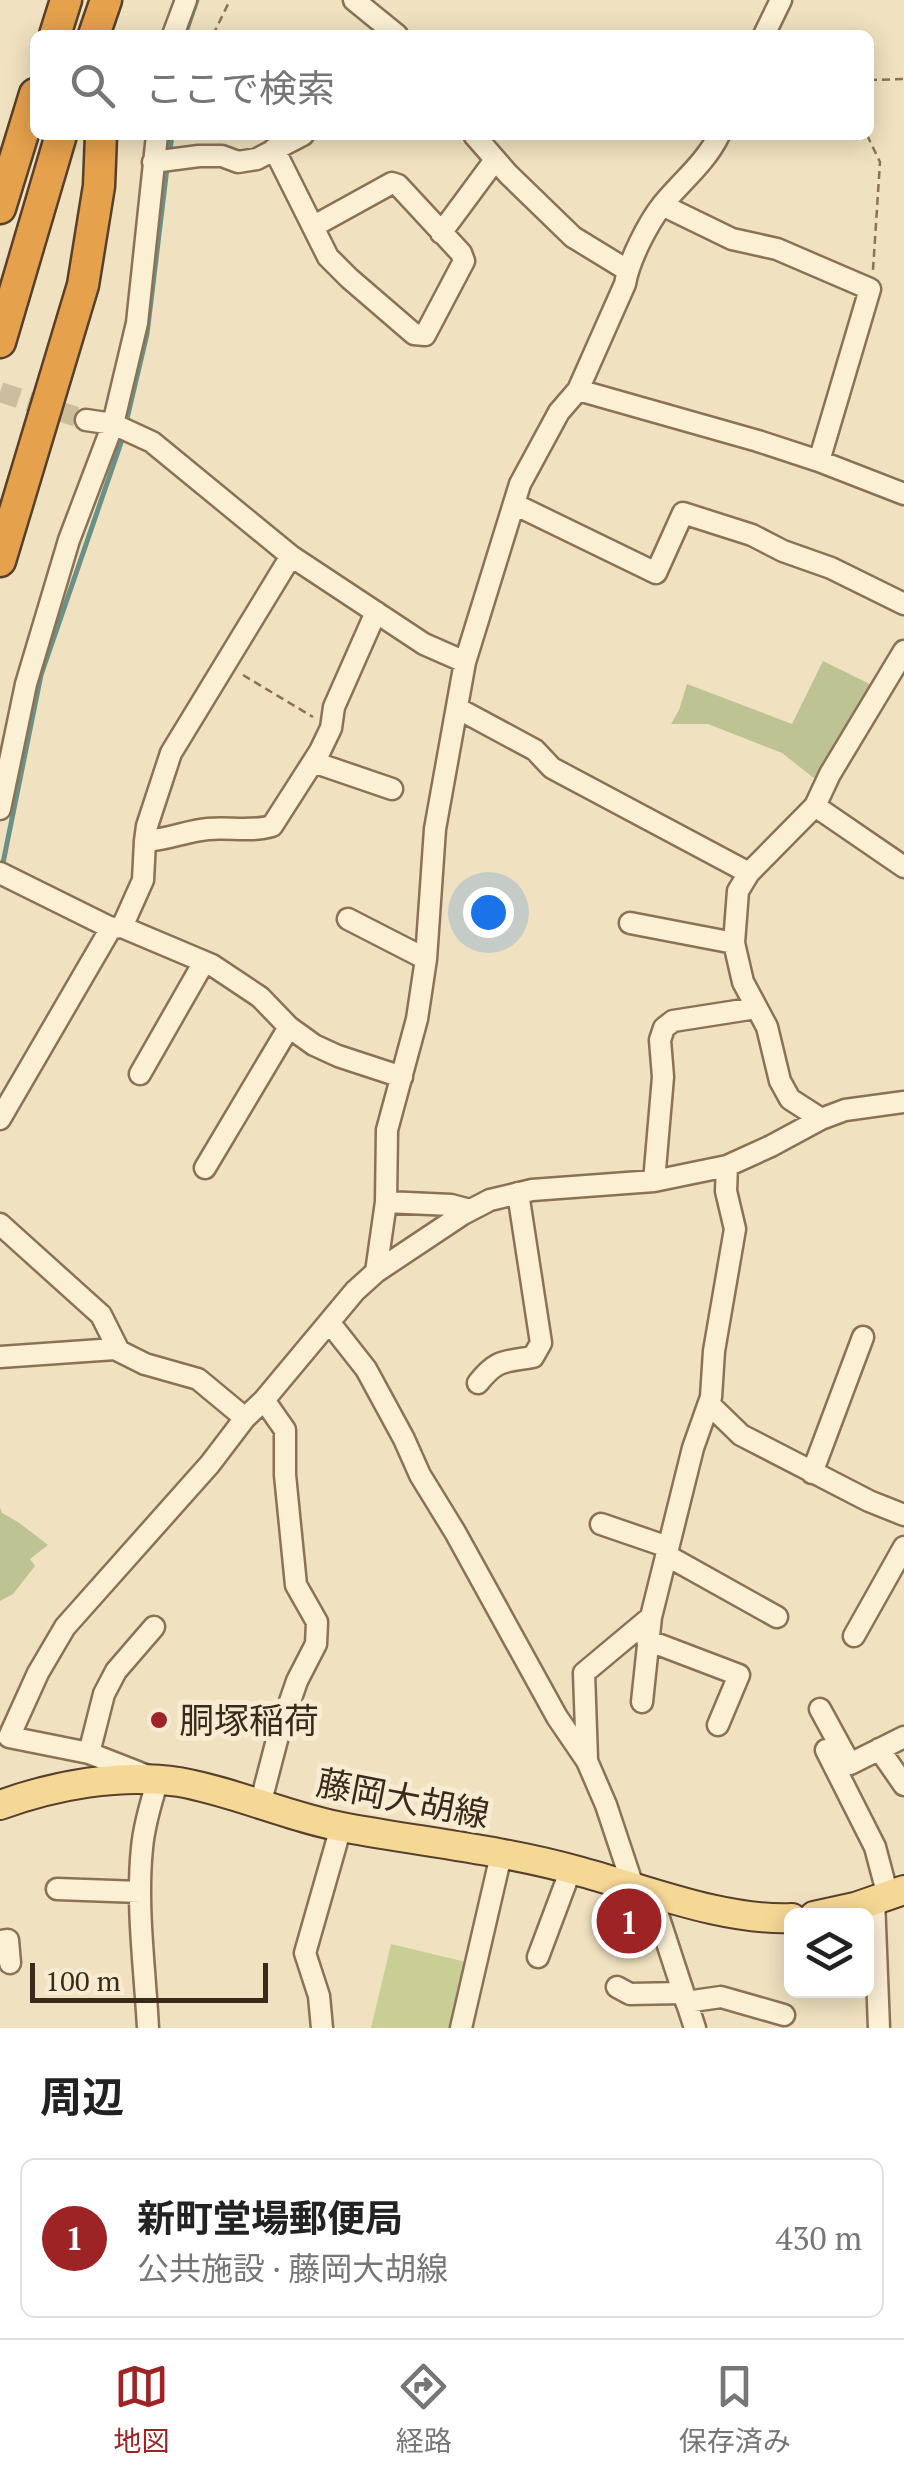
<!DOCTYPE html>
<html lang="ja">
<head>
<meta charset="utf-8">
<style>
  :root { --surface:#fff; --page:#f6f6f6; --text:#222; --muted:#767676; --line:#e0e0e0; --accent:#9e2325 }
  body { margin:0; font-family:"PT Serif","Noto Sans JP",serif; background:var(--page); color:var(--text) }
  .controls { position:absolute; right:30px; bottom:30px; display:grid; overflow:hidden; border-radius:15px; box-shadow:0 5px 25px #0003 }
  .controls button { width:90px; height:90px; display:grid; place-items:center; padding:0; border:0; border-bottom:2px solid var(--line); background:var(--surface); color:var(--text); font:50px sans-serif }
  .scale { position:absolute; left:30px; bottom:25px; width:238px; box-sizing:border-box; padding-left:10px; border:5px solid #3a2a1c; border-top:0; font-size:28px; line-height:35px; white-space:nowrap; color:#3a2a1c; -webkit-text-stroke:8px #f7ecd1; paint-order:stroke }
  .you { position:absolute; left:488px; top:912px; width:35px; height:35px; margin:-25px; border:8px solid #fff; border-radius:50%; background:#1a73e8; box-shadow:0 0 0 15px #1a73e833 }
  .badge { display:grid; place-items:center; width:65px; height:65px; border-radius:50%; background:var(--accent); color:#fff; font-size:32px; font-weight:700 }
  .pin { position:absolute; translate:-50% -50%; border:5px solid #fff; box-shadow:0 2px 10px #0006 }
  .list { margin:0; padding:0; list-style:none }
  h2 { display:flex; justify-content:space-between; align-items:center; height:130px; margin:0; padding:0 40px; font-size:42px }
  h2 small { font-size:32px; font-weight:400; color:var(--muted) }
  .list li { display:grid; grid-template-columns:65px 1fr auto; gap:30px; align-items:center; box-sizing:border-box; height:160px; margin:0 20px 20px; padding:0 20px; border:2px solid var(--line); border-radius:15px }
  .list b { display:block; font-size:38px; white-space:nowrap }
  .list p { margin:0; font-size:32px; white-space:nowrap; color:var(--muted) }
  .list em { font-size:32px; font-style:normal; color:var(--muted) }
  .icon { flex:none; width:55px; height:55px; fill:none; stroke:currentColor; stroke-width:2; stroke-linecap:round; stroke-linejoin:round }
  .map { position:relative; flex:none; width:904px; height:2028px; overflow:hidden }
  .search { position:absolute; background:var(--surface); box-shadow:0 5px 25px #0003; left:30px; right:30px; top:30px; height:110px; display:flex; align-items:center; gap:25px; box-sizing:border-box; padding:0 35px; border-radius:15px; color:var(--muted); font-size:38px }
  .sheet { height:310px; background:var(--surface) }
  nav { display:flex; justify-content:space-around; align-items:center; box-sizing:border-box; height:140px; border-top:2px solid var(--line); background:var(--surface); font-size:28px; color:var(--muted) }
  nav a { display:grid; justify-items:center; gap:5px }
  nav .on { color:var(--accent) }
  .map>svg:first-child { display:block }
</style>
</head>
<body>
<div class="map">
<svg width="904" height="2028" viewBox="0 0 904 2028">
  <rect width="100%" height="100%" fill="#f0e2c0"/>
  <path fill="#c9cf94" d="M391 1944 470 1963 455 2028H371Z"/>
  <path fill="#bec394" d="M823 661 878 688 820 783 782 753 708 724H671L679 710 687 684 792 724Z
    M0 1507 2 1513 18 1522 48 1545 30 1559 35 1566 13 1594 0 1601Z"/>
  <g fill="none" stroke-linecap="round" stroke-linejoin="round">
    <path stroke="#6a9187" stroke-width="5" d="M185 35 197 0
      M169 157 172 135
      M126 423 147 334 167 168
      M2 868 41 675 124 434"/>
    <path stroke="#ccbd9f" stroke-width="20" stroke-dasharray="20 10" stroke-linecap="butt" d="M0 392 86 420"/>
    <defs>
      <path id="minor" d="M354 0 397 35
        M173 35 186 0
        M764 35 781 0
        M474 135 508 174 573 237 627 270
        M274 149 328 257 349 278 414 334 425 335 464 261 461 253 398 185 392 183 314 226
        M153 162 199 156H222L238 162 257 159 303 135
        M662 205 732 239 777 249 870 289 819 461
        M441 233 495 160
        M578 390 758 441 819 461 904 494
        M86 420 113 424 152 442 291 556 424 644 465 662
        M514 504 656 573 683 513 752 535 783 551 831 568 904 604
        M457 708 535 750 552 768 749 873
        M313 762 392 789
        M815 806 904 867
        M0 809 26 684 69 540 113 424 137 323 157 135
        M145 841 147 826 171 753 291 556
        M0 873 111 928 122 927 212 965 260 997 289 1027 314 1045 338 1056 402 1077
        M348 919 426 959
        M630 923 734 943
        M122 927 143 880 145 841C167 840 186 831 208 829 229 827 252 832 272 826L320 751 331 728 334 707 376 612
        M140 1074 204 962
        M0 1119 111 928
        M821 1119 790 1099 780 1081 767 1027 743 982 734 943 738 891 749 873 815 806 830 774 904 651
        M205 1168 289 1027
        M654 1181 663 1077 660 1040 664 1028 673 1021 756 1008
        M386 1202 451 1205 470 1210
        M0 1224 101 1315 119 1351
        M376 1272 386 1202 387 1130 417 1019 426 959 435 829 465 662 520 484 559 412 578 390 625 284C629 260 648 223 663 204 682 181 706 162 719 135
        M329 1322 366 1369 404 1439 420 1475 455 1532 557 1717 587 1761 606 1805 633 1886
        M0 1357 115 1349 145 1364 198 1379 245 1418
        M478 1383C497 1359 504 1362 533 1357L541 1343 518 1193
        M709 1404 741 1435 869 1501 904 1515
        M812 1473 863 1337
        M601 1524 668 1547
        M666 1555 777 1617
        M854 1636 904 1547
        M647 1640 739 1675 718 1725
        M642 1702 651 1617 693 1448 711 1397 714 1351 735 1229 726 1191 727 1166
        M820 1709 850 1764 904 1737
        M879 1749 904 1785
        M826 1750 875 1847 888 1896
        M89 1753 104 1694 116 1671 154 1627
        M587 1759 584 1673 651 1617
        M260 1805 278 1736 297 1681 316 1644 317 1622 296 1585 285 1475V1430L264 1400
        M57 1889 140 1892
        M650 1891 695 2028
        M874 1900 879 2028
        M0 1941 8 1940 10 1963
        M538 1957 571 1869
        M617 1987 630 1994 682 1993
        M686 2002 721 1997 784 2015
        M148 2028C145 1970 136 1906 142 1848 144 1825 151 1802 158 1780L89 1753 9 1737 38 1673 65 1627 210 1464 245 1418 264 1400 355 1291 376 1272 463 1214 490 1200 532 1190 654 1181 727 1166 771 1146 821 1119 845 1110 904 1102
        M322 2028 319 1996 305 1953 341 1827
        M461 2028 501 1855"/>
      <path id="major" d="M0 1805C55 1785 120 1773 179 1782 236 1792 290 1818 347 1828 423 1842 503 1850 578 1871 645 1889 722 1921 792 1918
        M814 1916 855 1907 904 1890"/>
      <path id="highway" d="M55 35 66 0
        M94 35 106 0
        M0 208 35 94
        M0 342 61 135
        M0 561 83 285 99 186 101 135"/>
    </defs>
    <use href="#minor" stroke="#8b7257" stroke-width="25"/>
    <use href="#major" stroke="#58402c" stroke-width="32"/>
    <use href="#highway" stroke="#58402c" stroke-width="35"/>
    <path stroke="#8b7257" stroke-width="2.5" stroke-dasharray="8 5" stroke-linecap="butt" d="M213 35 230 0
      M869 80 904 79
      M867 135 880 162 873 270
      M243 675 313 717"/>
    <use href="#minor" stroke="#fbefd4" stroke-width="20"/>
    <use href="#major" stroke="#f6d896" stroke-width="28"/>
    <use href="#highway" stroke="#e5a14c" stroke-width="30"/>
  </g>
  <circle fill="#9e2325" stroke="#f7ecd1" stroke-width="4" cx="159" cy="1720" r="10"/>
  <g text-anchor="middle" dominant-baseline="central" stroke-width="10" stroke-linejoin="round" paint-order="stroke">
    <g font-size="35" fill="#3a2a1c" stroke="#f7ecd1" text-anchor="start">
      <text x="179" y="1720">胴塚稲荷</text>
    </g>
    <g font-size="35" fill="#3a2a1c" stroke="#f7ecd1">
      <text transform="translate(403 1798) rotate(11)">藤岡大胡線</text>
    </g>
  </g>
</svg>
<div class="controls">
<button><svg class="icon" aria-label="layers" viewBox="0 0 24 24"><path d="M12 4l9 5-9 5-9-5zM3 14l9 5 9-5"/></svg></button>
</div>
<div class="scale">100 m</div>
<div class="you"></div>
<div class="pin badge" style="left:629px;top:1921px">1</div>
<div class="search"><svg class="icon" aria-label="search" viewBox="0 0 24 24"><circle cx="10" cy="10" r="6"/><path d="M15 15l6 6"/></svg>ここで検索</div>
</div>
<section class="sheet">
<h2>周辺<small></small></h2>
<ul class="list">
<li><span class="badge">1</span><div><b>新町堂場郵便局</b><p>公共施設 · 藤岡大胡線</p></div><em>430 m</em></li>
</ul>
</section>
<nav>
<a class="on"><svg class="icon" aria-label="map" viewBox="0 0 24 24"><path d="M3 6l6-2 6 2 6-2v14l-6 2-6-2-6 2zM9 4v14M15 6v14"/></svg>地図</a>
<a><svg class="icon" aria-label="directions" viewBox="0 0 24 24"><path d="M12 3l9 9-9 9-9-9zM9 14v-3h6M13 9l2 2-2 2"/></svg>経路</a>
<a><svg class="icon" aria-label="saved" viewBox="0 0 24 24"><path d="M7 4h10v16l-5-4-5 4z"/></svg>保存済み</a>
</nav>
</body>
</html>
